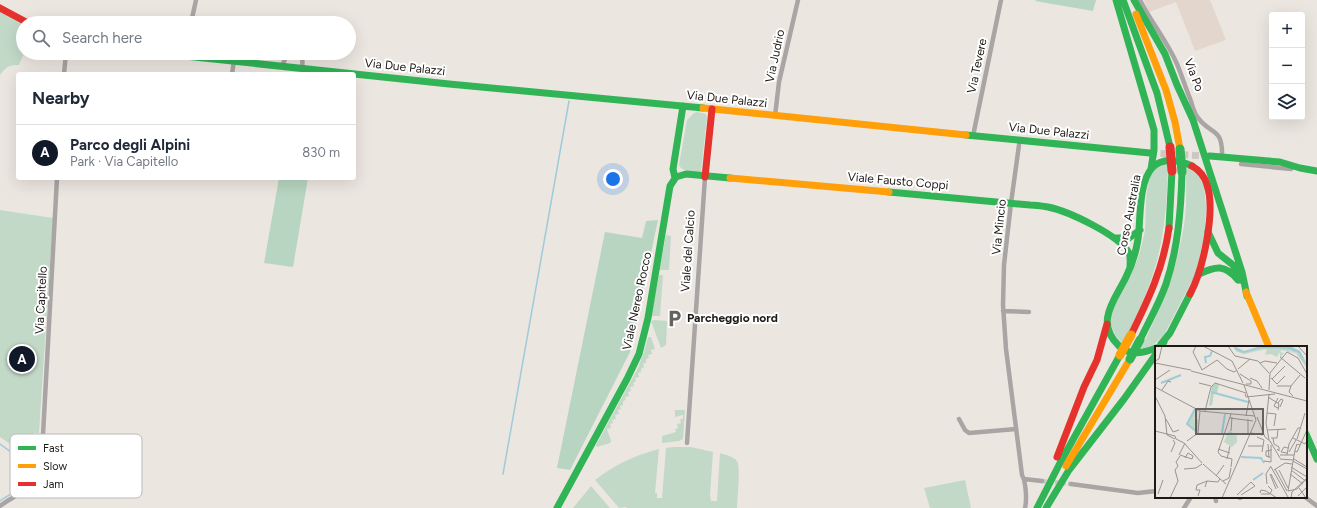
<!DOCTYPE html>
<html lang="en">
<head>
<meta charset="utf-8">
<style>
  :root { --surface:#fff; --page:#f2f2f3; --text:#1f2937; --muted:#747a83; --line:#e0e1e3; --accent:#111827 }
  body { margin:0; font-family:Figtree,sans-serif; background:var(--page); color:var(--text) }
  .controls { position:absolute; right:12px; top:12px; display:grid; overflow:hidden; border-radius:4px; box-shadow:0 4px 16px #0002 }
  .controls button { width:36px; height:36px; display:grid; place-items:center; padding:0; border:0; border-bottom:1px solid var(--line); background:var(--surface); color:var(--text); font:20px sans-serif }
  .you { position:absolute; left:613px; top:179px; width:14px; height:14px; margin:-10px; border:3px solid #fff; border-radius:50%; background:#1a73e8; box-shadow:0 0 0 6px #1a73e833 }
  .badge { display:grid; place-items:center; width:26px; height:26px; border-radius:50%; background:var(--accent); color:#fff; font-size:13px; font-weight:700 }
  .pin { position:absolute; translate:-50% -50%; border:2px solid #fff; box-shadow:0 1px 4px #0006 }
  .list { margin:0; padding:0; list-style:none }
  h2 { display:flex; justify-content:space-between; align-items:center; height:52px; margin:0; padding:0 16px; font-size:17px }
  h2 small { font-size:13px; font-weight:400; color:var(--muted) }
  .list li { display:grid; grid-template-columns:26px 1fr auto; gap:12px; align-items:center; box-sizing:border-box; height:56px; padding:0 16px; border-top:1px solid var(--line) }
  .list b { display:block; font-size:15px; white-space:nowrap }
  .list p { margin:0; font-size:13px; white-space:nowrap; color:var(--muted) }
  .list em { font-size:13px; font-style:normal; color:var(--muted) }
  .icon { flex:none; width:22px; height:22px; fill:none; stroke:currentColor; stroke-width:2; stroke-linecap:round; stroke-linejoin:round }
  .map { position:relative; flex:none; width:1317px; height:508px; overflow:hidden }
  .search { position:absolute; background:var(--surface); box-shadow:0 4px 16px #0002; left:16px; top:16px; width:340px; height:44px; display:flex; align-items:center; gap:10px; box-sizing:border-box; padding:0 14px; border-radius:22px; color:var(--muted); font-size:15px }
  .panel { position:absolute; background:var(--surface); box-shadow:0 4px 16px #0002; left:16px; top:72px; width:340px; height:108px; border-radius:4px }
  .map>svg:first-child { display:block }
</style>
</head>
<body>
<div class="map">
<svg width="1317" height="508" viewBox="0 0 1317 508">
  <rect width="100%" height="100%" fill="#ece6e1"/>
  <path fill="#e3d7cd" d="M1144 0H1210L1226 40 1195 51 1176 2 1149 12Z"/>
  <path fill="#c2d9c8" d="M0 12 23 24 24 53 19 65C9 65 6 67 0 75Z
    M697 112 706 114 707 117 701 171 699 172C692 171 682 172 679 165L687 120 694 113Z
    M1168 164C1167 206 1164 248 1148 288 1141 307 1132 325 1123 344 1113 335 1110 326 1111 314 1113 301 1124 288 1130 276 1138 262 1142 245 1145 230 1147 213 1143 183 1155 170 1158 166 1163 165 1168 164Z
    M1186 166 1199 176 1204 186 1206 206 1205 232 1196 273 1165 333C1158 342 1152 347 1141 349 1161 308 1179 264 1185 218 1187 201 1186 183 1186 166Z
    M0 210 53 218 39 433H34L33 436H35L33 460 0 437Z
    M666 235 671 236 669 270H659Z
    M659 275H662L663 276 660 316H651Z
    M655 320 667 321 666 345 661 348 651 321Z
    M648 337H651L655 349 651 350 652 354 648 355 649 358 646 359V363L643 364 644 367 641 369V372L638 373 639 377 635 378 636 381 633 383 634 386 630 387 631 391 628 392 629 396 625 397 626 400 623 401V405L620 406 621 409 618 410 619 414 615 415 616 419 612 420 613 423 610 424 611 428 607 429 611 441 610 443 597 447 596 445 638 368 644 352Z
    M675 410H685L683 439 679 441 662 443V436L676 432 675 429 678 428 677 424 681 423 680 419H683V415L675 417Z
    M673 447H691L713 452 710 495 711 501H717L720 453C725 455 733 456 737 461 741 467 737 499 737 508H627L626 507 619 508 595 480C616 464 633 456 659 449L655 493H657V498H662L666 448Z
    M965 480 971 508H930L924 488Z
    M591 486 610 508H573Z"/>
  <path fill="#b7d5c1" d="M1036 0H1096L1093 11 1035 1Z
    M279 178H308L293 267 264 263Z
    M658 220 630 352 570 470 557 468 605 232 642 238 646 221Z"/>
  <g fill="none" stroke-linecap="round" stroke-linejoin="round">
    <path stroke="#9dcbd9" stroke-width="1.5" d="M0 444 36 470
      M503 474 569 101
      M0 501C9 494 21 490 29 482 39 472 38 452 38 439"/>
    <path stroke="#cdc7c3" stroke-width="4.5" stroke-dasharray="4.5 2" stroke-linecap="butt" d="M1042 481 1071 484"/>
    <path stroke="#cdc7c3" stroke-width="7" stroke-dasharray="7 3.5" stroke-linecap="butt" d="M1150 153 1209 156"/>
    <path stroke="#a8a5a4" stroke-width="4.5" d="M1140 0C1151 22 1167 41 1177 64 1182 76 1186 89 1191 101 1192 106 1194 111 1196 115 1209 136 1223 125 1222 156
      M191 23 196 0
      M299 53C303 57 303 62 302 68
      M282 66 285 59 290 53
      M64 74 66 53
      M232 74 234 61
      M775 116 779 82 798 0
      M973 136 1001 0
      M1019 145 1011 203 1004 265 1003 305 1006 349 1022 475C1026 482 1027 500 1025 508
      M1241 164 1291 169 1294 166
      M1003 311 1029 312
      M959 419 965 430 969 433 1016 429
      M687 443 705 177
      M42 447 64 448
      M1024 479 1042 481
      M1071 484 1138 493 1156 491
      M1215 497 1216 501
      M1305 497 1317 506
      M1240 498V497
      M0 506C9 499 19 495 28 488 42 478 42 451 43 435L57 178
      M1184 508 1191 497"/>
    <path stroke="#30b455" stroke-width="7" d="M1116 0 1154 130V150L1151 169
      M1123 0 1157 93 1170 147
      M1134 0 1165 54 1177 85 1193 120 1242 272 1247 296
      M156 53 449 84 703 108
      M966 135 1150 153
      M1210 156 1280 162 1300 168 1317 171
      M675 178 673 169 683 106
      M889 192 1030 205C1036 205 1042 206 1048 207 1068 211 1119 235 1129 253 1131 257 1130 263 1130 268
      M1169 228 1172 171
      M1208 232 1218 253 1233 265 1241 280
      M1115 238H1129L1140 230
      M1199 274C1216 266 1225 264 1238 280
      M1140 340C1149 321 1159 304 1166 284 1178 248 1181 210 1182 172
      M1161 344 1170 333 1190 294
      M1161 347 1164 342
      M1156 348C1144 353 1129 356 1119 346 1094 322 1115 300 1126 277 1132 265 1136 252 1138 239 1141 219 1138 184 1152 168 1162 157 1180 160 1192 166
      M1306 434 1317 459
      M557 508 627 379 639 354 648 318 670 186 676 177 686 174 730 178
      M1037 508 1060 463 1120 355
      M1046 508 1069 470 1124 399 1156 354"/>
    <path stroke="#ff9f0a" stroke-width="7" d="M1136 14 1166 90 1175 122 1180 149
      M703 108 966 135
      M730 178 889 192
      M1246 292 1269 347
      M1066 466 1130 359"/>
    <path stroke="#e5322d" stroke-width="7" d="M0 8 28 23
      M705 177 712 109
      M1190 294C1203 270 1216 211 1207 185 1205 177 1199 170 1192 166
      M1131 335C1149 298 1163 269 1169 228
      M1057 457 1084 387 1097 360 1107 324"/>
    <path stroke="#30b455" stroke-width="9" d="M1180 149 1182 172
      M1130 359 1140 340"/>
    <path stroke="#ff9f0a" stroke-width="9" d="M1120 355 1131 335"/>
    <path stroke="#e5322d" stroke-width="9" d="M1170 147 1172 171"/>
  </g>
  <defs>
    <symbol id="parking-bare" viewBox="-9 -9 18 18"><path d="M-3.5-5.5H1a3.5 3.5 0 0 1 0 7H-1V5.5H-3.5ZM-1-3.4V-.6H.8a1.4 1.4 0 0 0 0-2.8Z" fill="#65615d" stroke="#fff" stroke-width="2.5" paint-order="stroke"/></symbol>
  </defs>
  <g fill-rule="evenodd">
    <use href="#parking-bare" x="662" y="306" width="25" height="25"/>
  </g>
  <g text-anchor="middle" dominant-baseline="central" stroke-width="4" stroke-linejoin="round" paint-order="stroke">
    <g font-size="12" fill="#1d1916" stroke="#fff">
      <text transform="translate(775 56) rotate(-78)">Via Judrio</text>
      <text transform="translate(977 66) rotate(-78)">Via Tevere</text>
      <text transform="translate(405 67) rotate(6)">Via Due Palazzi</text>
      <text transform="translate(1194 75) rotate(69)">Via Po</text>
      <text transform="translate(727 99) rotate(6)">Via Due Palazzi</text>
      <text transform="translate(1049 131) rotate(6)">Via Due Palazzi</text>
      <text transform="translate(898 181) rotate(5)">Viale Fausto Coppi</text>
      <text transform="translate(1129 215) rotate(-79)">Corso Australia</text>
      <text transform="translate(999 227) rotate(-84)">Via Mincio</text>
      <text transform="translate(688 251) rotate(-86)">Viale del Calcio</text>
      <text transform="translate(41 300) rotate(-87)">Via Capitello</text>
      <text transform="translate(637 301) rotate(-78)">Viale Nereo Rocco</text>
    </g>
    <g font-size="12" font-weight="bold" fill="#1d1916" stroke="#fff" text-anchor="start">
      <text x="687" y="318">Parcheggio nord</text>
    </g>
  </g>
  <g transform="translate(1155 346)">
    <rect width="152" height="152" fill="#ece6e1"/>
    <path d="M78 1 89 8 108 3 133 4 141 8 127 4 125 6 129 7 125 12V8L122 4 124 7 122 11 116 8 110 9 112 3 89 8 81 5ZM39 64H43L39 73 44 74 43 86 32 78ZM74 84 82 90V96H80H82L77 101 69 96Z" fill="#c2d9c8"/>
    <path d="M78 0 89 7 107 2 134 3 138 4 146 10 152 18V22L141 7 134 4 107 3 89 8 81 5ZM60 37 64 38 62 47H59L57 59 54 60 57 40Z" fill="#b7d5c1"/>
    <path d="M79 0 89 5 106 0 137 1 145 5 152 18 143 7 134 3 107 2 89 7 82 4Z" fill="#9dcbd9"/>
    <path fill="none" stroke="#9dcbd9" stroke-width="2" d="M51 17 50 11 55 10 57 5M6 37 26 29M56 46 93 56M40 63 32 78 42 86M67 87 70 68M86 111 106 112 109 117M98 134 108 127"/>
    <path fill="none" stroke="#999490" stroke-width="1" d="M41 0 38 6 47 24 62 14 72 23 79 26 82 24M48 0 77 15 88 37M73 0 80 10 103 15 114 27M143 0 152 10M125 11 150 32M0 15 4 13 7 0M0 17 36 24M105 17 110 15 122 17M83 23 95 13M36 25 152 55M115 27 132 6 143 12 152 28M85 28 96 35V38H91M95 32 102 35 107 42M116 32 122 38 130 30M117 33 130 20M0 34 15 24M44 37 56 40M122 40H136L134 46 138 50M136 40 145 29M0 41 45 65 100 70M7 44 13 35 16 36M114 44 115 27M90 48 91 51 120 48M114 48 111 77 114 94M0 50 10 70 12 89 20 93M113 51 124 58 123 64M123 57 126 53 128 54 125 61M123 62 119 60 123 52M50 65 56 41 60 37 91 47M112 67 121 68 119 80M91 70 94 54M102 71 110 91 116 96M75 72 98 75M11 73 18 86 24 84M93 73V89M113 84 131 83M0 85 20 90 21 93M76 85 77 71M96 87 108 89M102 91 109 94 107 106M116 92H122L123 83M118 92 119 98 124 101V105L122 103M138 92 150 98 151 96M21 93 29 97 47 117M142 93 150 67M32 95 43 87 45 65M115 95 125 112M113 98 114 112M93 100H108M63 103 75 107M140 105 142 106 152 84M16 106 20 97 18 94M134 106 141 94M132 107 126 106 129 101 133 102M24 109 30 97M25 109 37 113M125 109H139M132 109 134 98 143 82H146M115 111 111 110V105L117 104M30 112 33 107 38 110 37 113M72 113 75 100M125 113 138 114M139 113 152 121M109 115 116 116V99M138 115 152 123M48 118 71 138M76 121 77 113 66 110 63 106 76 68M116 121 133 151M136 121 152 131M29 123 41 122 47 118M120 123 132 145M119 124 130 117 137 118M124 124 133 142M136 124 152 136M115 128 121 143M116 128 123 142M135 128 148 138M61 130 69 119M68 135 74 132 76 122M112 138 111 128 116 120M50 141 52 135 63 136 65 133M144 142 151 152M133 145 140 104 142 98 145 99M133 145 142 143 152 132M105 147 106 144 111 145 122 152M3 148 8 134M106 148H115L117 144 113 140M82 149 96 136 100 140M86 149 100 140M43 150 45 144H41L42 139 52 135M143 150 152 141M15 152 23 135 20 124 23 120 21 116 25 110M67 152 101 74 89 39M136 152 137 146 152 132"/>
    <path fill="#65615d" fill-opacity="0.15" stroke="#65615d" stroke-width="2" d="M41 63H108V88H41Z"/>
    <rect width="152" height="152" fill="none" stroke="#1d1916" stroke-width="2"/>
  </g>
  <rect x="10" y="434" width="132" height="64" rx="6" fill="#fff" stroke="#bbbab9" stroke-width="1"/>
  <rect x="18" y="446" width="18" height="4" fill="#30b455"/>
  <rect x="18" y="464" width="18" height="4" fill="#ff9f0a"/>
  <rect x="18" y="482" width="18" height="4" fill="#e5322d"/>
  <g font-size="11" fill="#1d1916">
    <text x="43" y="452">Fast</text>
    <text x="43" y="470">Slow</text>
    <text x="43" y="488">Jam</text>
  </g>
</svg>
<div class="controls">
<button>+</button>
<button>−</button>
<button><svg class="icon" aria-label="layers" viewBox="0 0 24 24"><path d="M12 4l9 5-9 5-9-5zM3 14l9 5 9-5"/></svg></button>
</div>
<div class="you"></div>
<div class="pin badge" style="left:22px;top:359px">A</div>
<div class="search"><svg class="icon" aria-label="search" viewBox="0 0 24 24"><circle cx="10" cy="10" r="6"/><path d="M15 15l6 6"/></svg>Search here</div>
<section class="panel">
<h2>Nearby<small></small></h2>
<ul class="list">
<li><span class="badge">A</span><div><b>Parco degli Alpini</b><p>Park · Via Capitello</p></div><em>830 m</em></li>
</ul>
</section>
</div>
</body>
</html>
